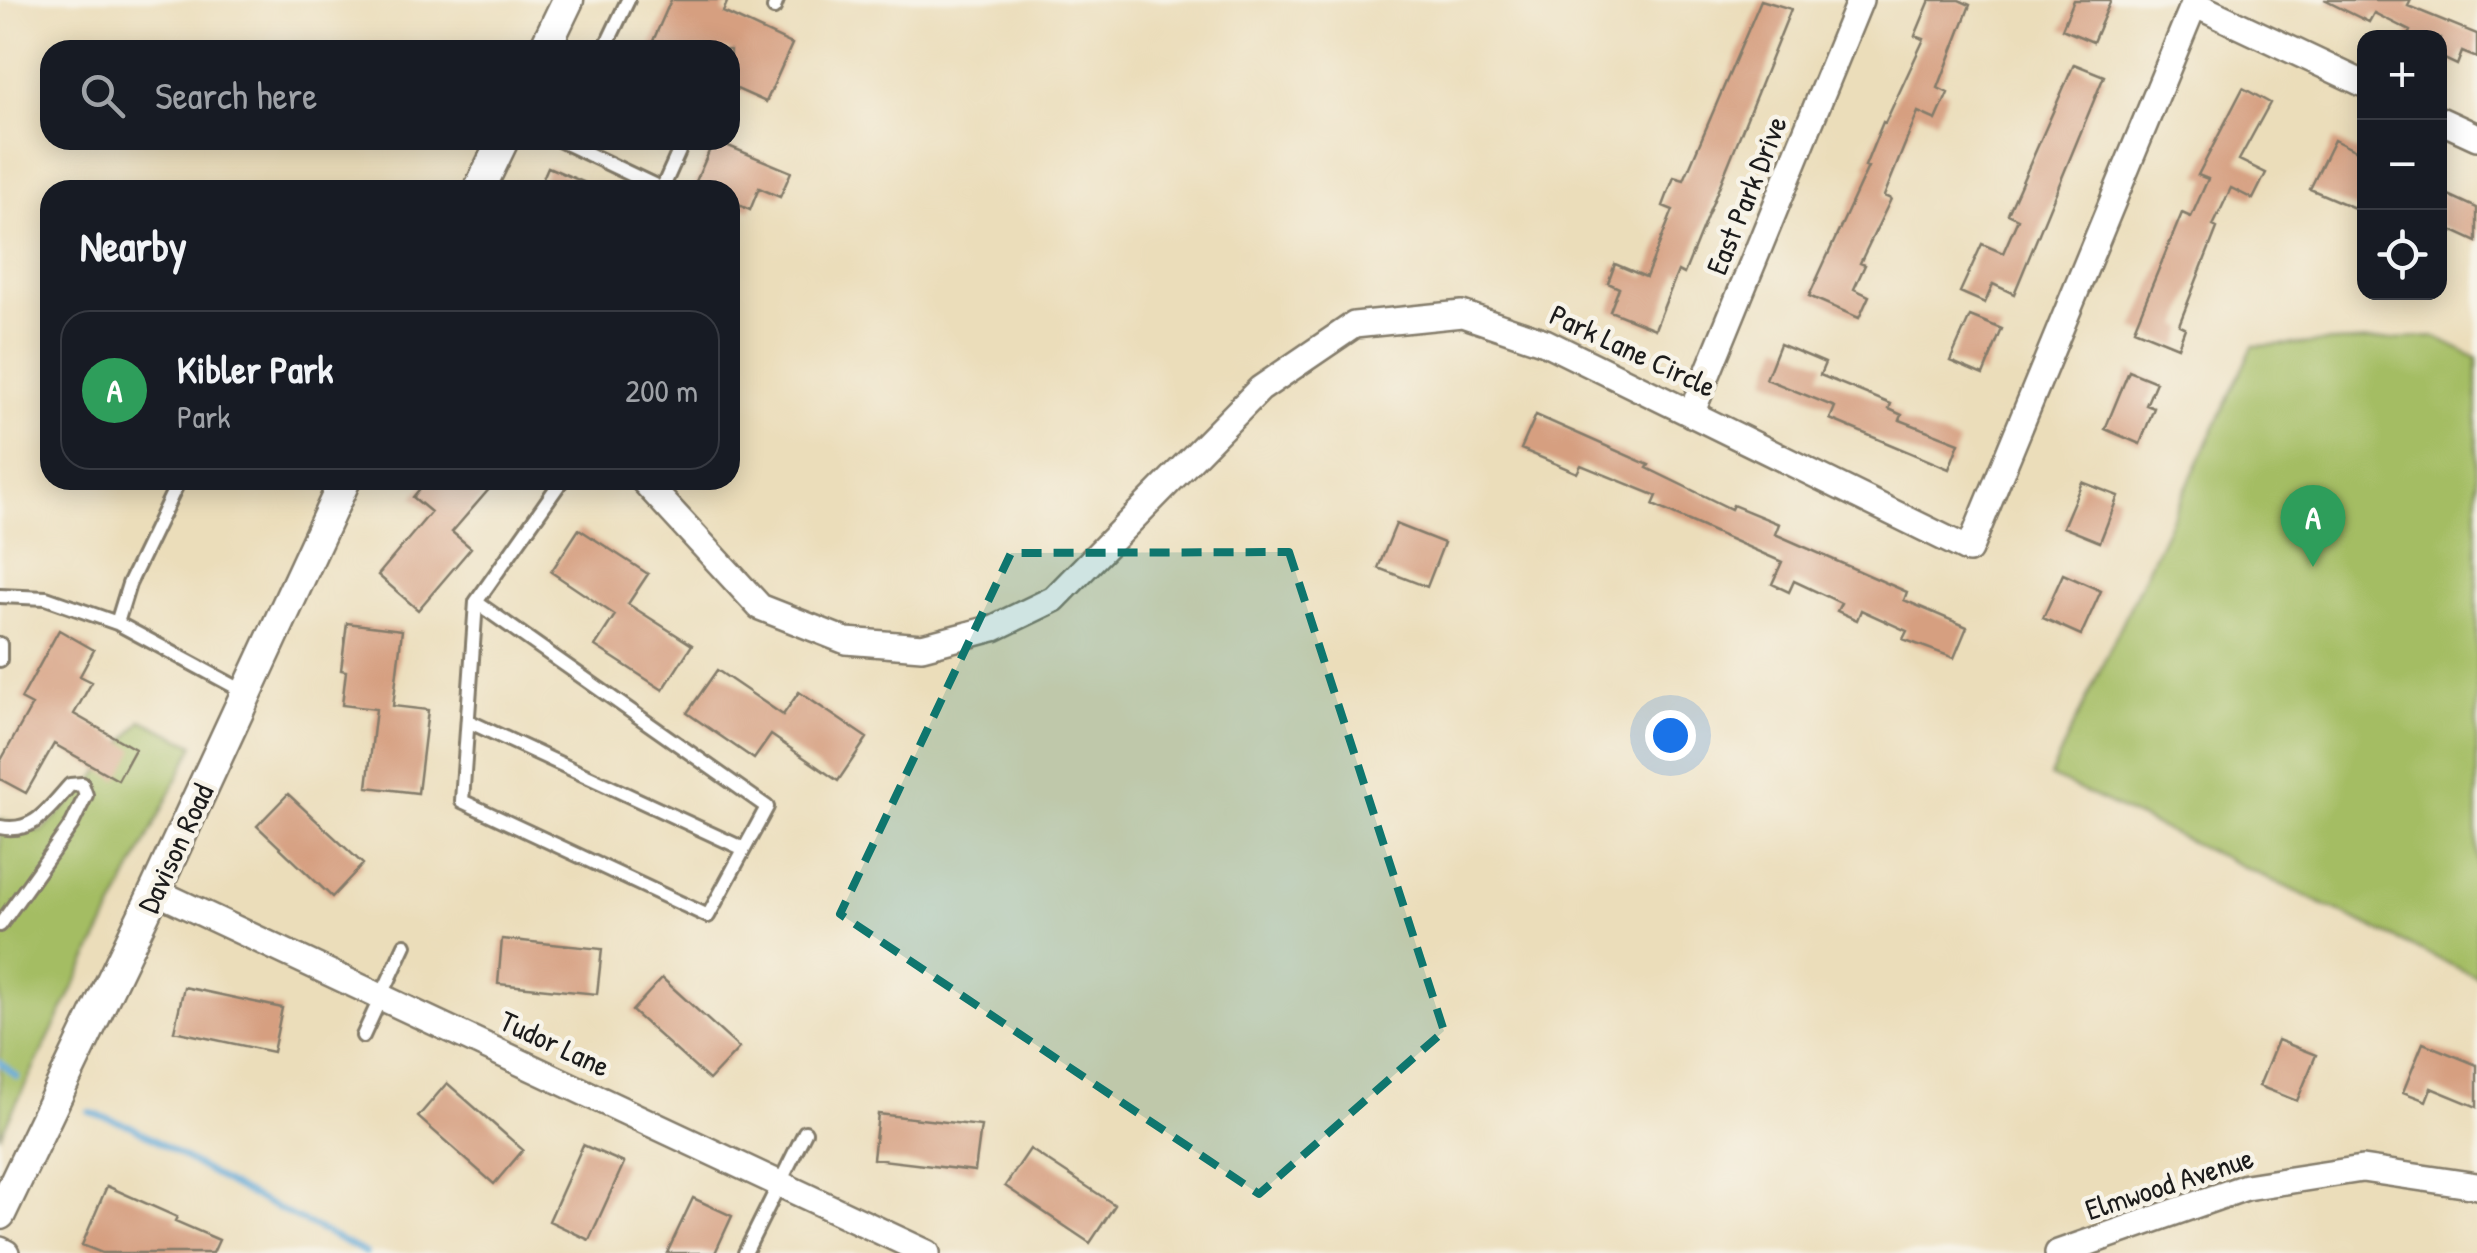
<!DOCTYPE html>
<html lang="en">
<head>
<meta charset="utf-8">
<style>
  :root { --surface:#171b24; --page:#20242c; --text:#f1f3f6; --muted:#9ea1a6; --line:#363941; --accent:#7c3aed }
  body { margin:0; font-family:"Patrick Hand",sans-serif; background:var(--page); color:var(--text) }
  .controls { position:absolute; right:30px; top:30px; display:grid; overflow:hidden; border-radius:20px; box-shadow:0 5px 25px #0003 }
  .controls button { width:90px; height:90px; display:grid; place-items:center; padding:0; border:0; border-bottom:2px solid var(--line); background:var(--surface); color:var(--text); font:50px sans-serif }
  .you { position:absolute; left:1670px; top:735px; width:35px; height:35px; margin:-25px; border:8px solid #fff; border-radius:50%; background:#1a73e8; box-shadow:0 0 0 15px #1a73e833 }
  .badge { display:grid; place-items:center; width:65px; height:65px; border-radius:50%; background:var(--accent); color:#fff; font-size:32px; font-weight:700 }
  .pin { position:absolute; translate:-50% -82px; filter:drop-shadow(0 2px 5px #0008) }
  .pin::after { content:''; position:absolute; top:52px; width:35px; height:30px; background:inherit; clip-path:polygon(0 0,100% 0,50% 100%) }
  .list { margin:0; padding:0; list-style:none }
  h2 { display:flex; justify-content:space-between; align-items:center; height:130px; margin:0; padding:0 40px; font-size:42px }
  h2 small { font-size:32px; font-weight:400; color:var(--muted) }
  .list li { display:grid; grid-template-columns:65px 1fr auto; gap:30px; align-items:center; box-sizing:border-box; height:160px; margin:0 20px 20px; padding:0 20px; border:2px solid var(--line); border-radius:30px }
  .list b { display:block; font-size:38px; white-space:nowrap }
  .list p { margin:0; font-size:32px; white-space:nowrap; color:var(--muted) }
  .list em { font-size:32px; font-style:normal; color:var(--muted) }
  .icon { flex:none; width:55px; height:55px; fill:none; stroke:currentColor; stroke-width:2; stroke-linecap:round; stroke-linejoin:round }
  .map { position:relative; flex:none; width:2477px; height:1253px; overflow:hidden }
  .search { position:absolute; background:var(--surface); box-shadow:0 5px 25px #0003; left:40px; top:40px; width:700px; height:110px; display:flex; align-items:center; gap:25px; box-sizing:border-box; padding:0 35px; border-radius:30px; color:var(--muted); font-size:38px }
  .panel { position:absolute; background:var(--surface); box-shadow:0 5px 25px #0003; left:40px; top:180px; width:700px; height:310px; border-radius:30px }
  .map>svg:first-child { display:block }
</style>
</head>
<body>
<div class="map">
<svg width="2477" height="1253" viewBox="0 0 2477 1253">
  <rect width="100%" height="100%" fill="#f7f3e8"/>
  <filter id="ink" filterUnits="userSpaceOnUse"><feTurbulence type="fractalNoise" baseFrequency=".01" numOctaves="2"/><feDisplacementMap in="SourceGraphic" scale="20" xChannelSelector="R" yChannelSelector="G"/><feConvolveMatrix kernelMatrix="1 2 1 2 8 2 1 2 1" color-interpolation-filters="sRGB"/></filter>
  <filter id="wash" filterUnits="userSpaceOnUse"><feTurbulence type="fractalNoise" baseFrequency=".0048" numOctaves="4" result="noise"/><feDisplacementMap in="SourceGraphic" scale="40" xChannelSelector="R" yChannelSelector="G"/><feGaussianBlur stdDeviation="2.25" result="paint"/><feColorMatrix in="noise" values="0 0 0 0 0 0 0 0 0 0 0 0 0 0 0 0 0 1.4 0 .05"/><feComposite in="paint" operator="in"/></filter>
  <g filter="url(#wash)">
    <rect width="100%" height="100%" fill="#ebddba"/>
    <path fill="#a4bd63" stroke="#606c40" stroke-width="2.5" d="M2434 337 2477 358V977L2050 776 2253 346Z
      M142 720 194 745 0 1136V819L41 832 92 781Z"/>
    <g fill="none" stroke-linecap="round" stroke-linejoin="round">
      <path stroke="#5fa7d6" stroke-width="6" d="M0 1062 17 1077
        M89 1112 131 1126 229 1184 366 1253"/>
    </g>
    <g id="blocks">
      <path fill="#d69f80" d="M671 0H728L723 12 792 44 766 102 730 86V50H649Z
        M1761 0 1791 9 1684 274 1678 271 1655 329 1610 311 1619 288 1608 283 1615 264 1646 277 1673 210 1663 206 1674 177 1684 180Z
        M1930 0H1959L1970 5 1938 88 1948 93 1936 120 1918 112 1884 196 1891 199 1860 263 1865 265 1854 289 1869 296 1859 318 1809 296 1868 167 1865 166 1883 122 1885 123 1924 39 1915 36Z
        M2074 0H2111L2093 42 2062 29Z
        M2324 0H2411L2408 6 2477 34V58L2462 52 2457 65 2440 57V38H2407L2410 31 2374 13 2369 22Z
        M2074 64 2104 76 2014 294 1993 284 1985 303 1960 292 1982 244 2003 253 2018 219 2008 214Z
        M2243 88 2270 103 2239 160 2266 173 2253 199 2231 188 2213 226 2217 228 2179 325 2185 328 2178 347 2134 329 2182 213 2191 217 2208 179 2198 175Z
        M714 140 791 172 780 197 759 188 750 210 730 201V190H704L694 186Z
        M2334 140 2364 155V212L2310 189Z
        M548 167 602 190H538Z
        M2440 191 2477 208V242L2440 225Z
        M1970 316 2002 329 1983 375 1950 361Z
        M1780 344 1825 363 1820 375 1891 404 1889 409 1902 415 1900 420 1959 443 1949 469 1830 419 1835 407 1766 379Z
        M2129 371 2156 382 2146 405 2154 408 2140 444 2105 429Z
        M1536 415 1649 465 1647 468 1731 509 1733 505 1779 524 1775 534 1907 592 1904 600 1967 627 1954 658 1903 639 1907 631 1861 610 1857 620 1837 611 1841 603 1794 581 1789 592 1772 584 1782 562 1653 505 1657 496 1581 465 1577 473 1521 449Z
        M427 480H497L452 532 471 548 418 610 378 575 431 512 413 497Z
        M2082 482 2118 496 2100 542 2063 527Z
        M1396 524 1444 543 1427 587 1378 568Z
        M579 529 648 574 628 604 692 645 663 690 595 646 615 615 551 572Z
        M2063 574 2101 591 2081 635 2043 618Z
        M347 623 402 630 393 706 428 710 418 793 367 787 376 709 342 705 346 671 341 670Z
        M59 630 94 650 80 676 92 682 74 714 135 749 118 780 54 744 26 793 0 779V762L32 705 21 699Z
        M717 670 783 715 799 692 867 738 838 781 771 735 754 759 687 713Z
        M288 794 363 864 332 897 257 826Z
        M502 939 602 949 597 994 498 984Z
        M662 978 739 1048 709 1080 632 1011Z
        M184 987 282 1008 273 1052 174 1031Z
        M2278 1040 2316 1055 2297 1101 2259 1086Z
        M2423 1043 2477 1065V1107L2431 1088 2426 1101 2403 1092Z
        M447 1083 523 1150 494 1184 418 1117Z
        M878 1114 981 1126 975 1171 873 1159Z
        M583 1145 624 1163 589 1240 549 1221Z
        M1030 1149 1115 1205 1090 1243 1005 1186Z
        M107 1186 177 1217 175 1221 219 1240 213 1253H102L82 1245Z
        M693 1198 732 1216 715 1253H667Z"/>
    </g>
  </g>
  <g filter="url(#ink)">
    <use href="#blocks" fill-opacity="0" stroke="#847c6b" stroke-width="2.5"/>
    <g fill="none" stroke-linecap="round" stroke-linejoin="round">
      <defs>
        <path id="service" d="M774 8 777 0
          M604 50 628 0
          M559 140 662 189 684 140
          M179 480 129 584 117 623 245 692
          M0 596 46 598 117 623
          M476 602 767 807 708 916 462 801 476 602 562 480
          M0 644V660
          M468 721 744 849
          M0 827C34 834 49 808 70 785L82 784 86 795 72 824 0 925
          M363 1036 405 945
          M745 1253 805 1132"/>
        <path id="minor" d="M2440 120 2477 137
          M1691 414 1860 0
          M643 480 760 607 846 641 922 647 994 628 1054 599 1260 389 1354 325 1462 314 1545 342 1969 550 2194 4 2364 84
          M155 891 927 1253
          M0 1250 6 1253
          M2058 1253 2246 1187 2362 1169 2477 1186"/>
        <path id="tertiary" d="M544 50 568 0
          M479 190 503 140
          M0 1214 155 891 345 480"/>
      </defs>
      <use href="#service" stroke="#847c6b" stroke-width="18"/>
      <use href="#minor" stroke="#847c6b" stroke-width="30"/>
      <use href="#tertiary" stroke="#847c6b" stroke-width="35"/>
      <use href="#service" stroke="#fff" stroke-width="12"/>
      <use href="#minor" stroke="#fff" stroke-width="25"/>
      <use href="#tertiary" stroke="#fff" stroke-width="30"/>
    </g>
  </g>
  <path fill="#0f766e" fill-opacity="0.2" stroke="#0f766e" stroke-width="8" stroke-dasharray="20 12" stroke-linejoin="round" d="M1289 552 1444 1031 1259 1194 840 914 1011 553Z"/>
  <g text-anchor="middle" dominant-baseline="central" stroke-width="9" stroke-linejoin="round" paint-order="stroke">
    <g font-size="30" fill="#1c1c1c" stroke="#f7f3e8">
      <text transform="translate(1746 195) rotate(-68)">East Park Drive</text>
      <text transform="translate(1633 350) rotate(25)">Park Lane Circle</text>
      <text transform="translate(175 848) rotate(-65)">Davison Road</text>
      <text transform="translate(555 1043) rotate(25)">Tudor Lane</text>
      <text transform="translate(2169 1183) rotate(-18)">Elmwood Avenue</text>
    </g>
  </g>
</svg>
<div class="controls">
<button>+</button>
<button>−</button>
<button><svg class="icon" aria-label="locate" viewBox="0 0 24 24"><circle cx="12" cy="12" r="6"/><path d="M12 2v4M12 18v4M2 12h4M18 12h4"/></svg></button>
</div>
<div class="you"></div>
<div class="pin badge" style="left:2313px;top:567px;background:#2e9e5b">A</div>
<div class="search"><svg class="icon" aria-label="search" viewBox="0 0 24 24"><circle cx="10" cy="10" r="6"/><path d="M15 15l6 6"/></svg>Search here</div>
<section class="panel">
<h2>Nearby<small></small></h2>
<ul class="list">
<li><span class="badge" style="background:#2e9e5b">A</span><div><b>Kibler Park</b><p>Park</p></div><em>200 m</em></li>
</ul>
</section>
</div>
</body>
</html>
